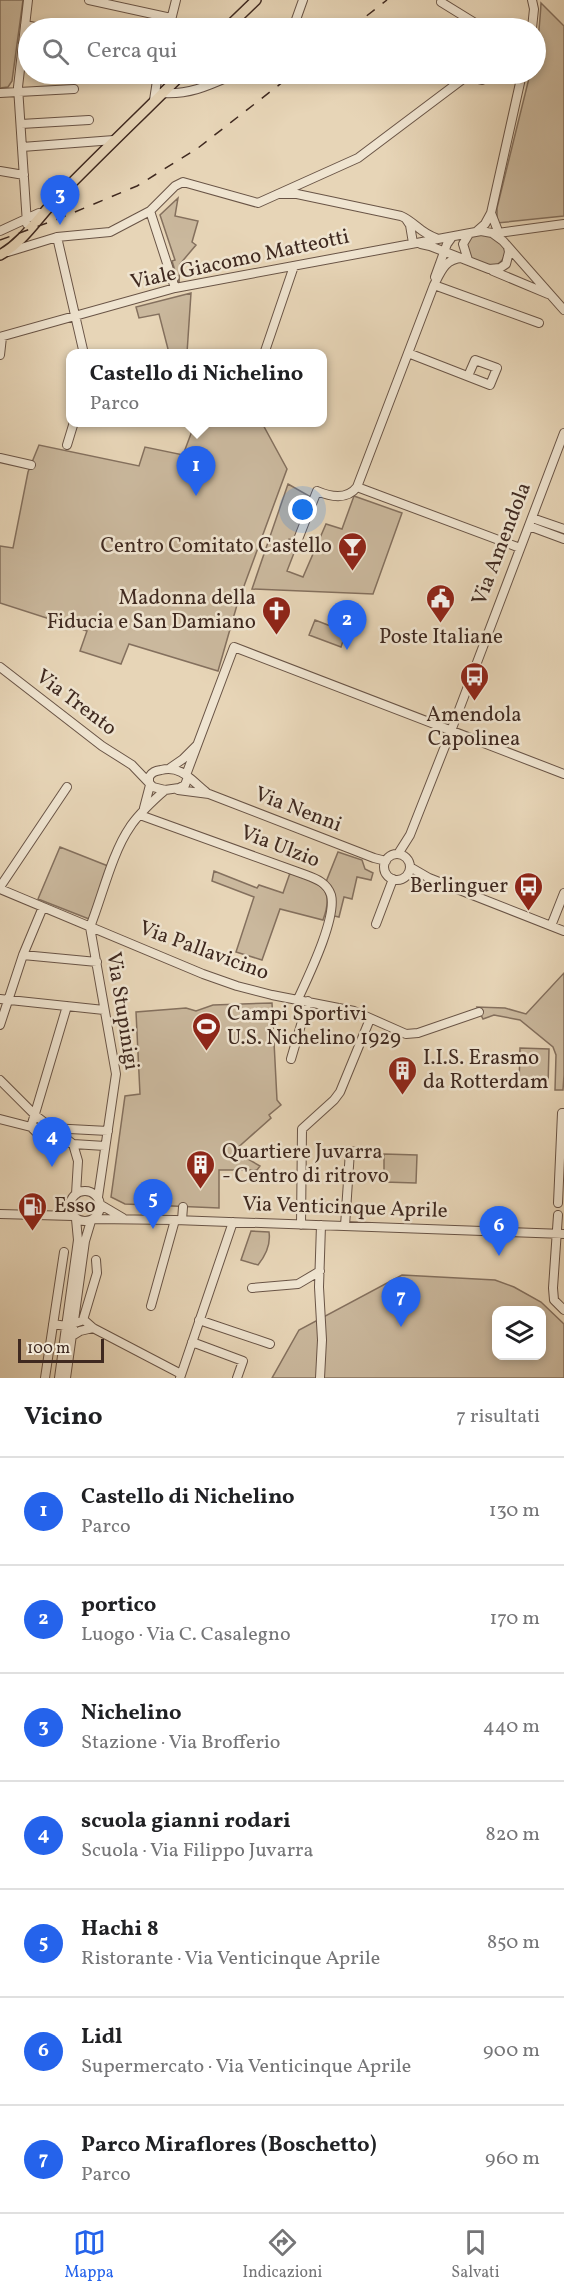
<!DOCTYPE html>
<html lang="it">
<head>
<meta charset="utf-8">
<style>
  :root { --surface:#fff; --page:#f6f6f6; --text:#202124; --muted:#757577; --line:#e0e0e0; --accent:#2563eb }
  body { margin:0; font-family:Vollkorn,serif; background:var(--page); color:var(--text) }
  .controls { position:absolute; right:18px; bottom:18px; display:grid; overflow:hidden; border-radius:12px; box-shadow:0 3px 9px #0003 }
  .controls button { width:54px; height:54px; display:grid; place-items:center; padding:0; border:0; border-bottom:2px solid var(--line); background:var(--surface); color:var(--text); font:30px sans-serif }
  .scale { position:absolute; left:18px; bottom:15px; width:86px; box-sizing:border-box; padding-left:6px; border:3px solid #3f2920; border-top:0; font-size:16px; line-height:21px; white-space:nowrap; color:#3f2920; -webkit-text-stroke:4px #efe4d0; paint-order:stroke }
  .you { position:absolute; left:303px; top:510px; width:21px; height:21px; margin:-15px; border:4px solid #fff; border-radius:50%; background:#1a73e8; box-shadow:0 0 0 9px #1a73e833 }
  .badge { display:grid; place-items:center; width:39px; height:39px; border-radius:50%; background:var(--accent); color:#fff; font-size:20px; font-weight:700 }
  .pin { position:absolute; translate:-50% -50px; filter:drop-shadow(0 2px 3px #0008) }
  .pin::after { content:''; position:absolute; top:32px; width:21px; height:18px; background:inherit; clip-path:polygon(0 0,100% 0,50% 100%) }
  .popup { position:absolute; left:66px; top:349px; width:261px; height:78px; box-sizing:border-box; display:grid; place-content:center; border-radius:12px; background:var(--surface); filter:drop-shadow(0 2px 4px #0005); font-size:20px; white-space:nowrap; color:var(--muted) }
  .popup b { font-size:22px; color:var(--text) }
  .popup::after { content:''; position:absolute; left:50%; top:100%; margin-left:-12px; border:12px solid transparent; border-top-color:var(--surface) }
  .list { margin:0; padding:0; list-style:none }
  h2 { display:flex; justify-content:space-between; align-items:center; height:78px; margin:0; padding:0 24px; font-size:26px }
  h2 small { font-size:20px; font-weight:400; color:var(--muted) }
  .list li { display:grid; grid-template-columns:39px 1fr auto; gap:18px; align-items:center; box-sizing:border-box; height:108px; padding:0 24px; border-top:2px solid var(--line) }
  .list b { display:block; font-size:22px; white-space:nowrap }
  .list p { margin:0; font-size:20px; white-space:nowrap; color:var(--muted) }
  .list em { font-size:20px; font-style:normal; color:var(--muted) }
  .icon { flex:none; width:33px; height:33px; fill:none; stroke:currentColor; stroke-width:2; stroke-linecap:round; stroke-linejoin:round }
  .map { position:relative; flex:none; width:564px; height:1378px; overflow:hidden }
  .search { position:absolute; background:var(--surface); box-shadow:0 3px 9px #0003; left:18px; right:18px; top:18px; height:66px; display:flex; align-items:center; gap:15px; box-sizing:border-box; padding:0 21px; border-radius:33px; color:var(--muted); font-size:22px }
  .sheet { height:834px; background:var(--surface) }
  nav { display:flex; justify-content:space-around; align-items:center; box-sizing:border-box; height:84px; border-top:2px solid var(--line); background:var(--surface); font-size:16px; color:var(--muted) }
  nav a { display:grid; justify-items:center; gap:3px }
  nav .on { color:var(--accent) }
  .map>svg:first-child { display:block }
</style>
</head>
<body>
<div class="map">
<svg width="564" height="1378" viewBox="0 0 564 1378">
  <rect width="100%" height="100%" fill="#e7d5b7"/>
  <filter id="stains"><feTurbulence type="fractalNoise" baseFrequency=".00333" numOctaves="4"/><feColorMatrix values="0 0 0 0 .2 0 0 0 0 .09 0 0 0 0 .02 0 0 0 .5 -.17"/></filter>
  <radialGradient id="worn" r=".72"><stop offset=".6" stop-color="#630" stop-opacity="0"/><stop offset="1" stop-color="#630" stop-opacity=".3"/></radialGradient>
  <path fill="#cab89d" stroke="#84705e" stroke-width="1.5" fill-rule="evenodd" d="M0 0H23L12 81 8 87 0 88Z
    M541 3 564 26V216L497 223V208L530 74H536C536 50 540 27 541 3Z
    M178 198 175 216 198 221 192 242 196 245 180 264 179 284 172 261 175 260 160 215Z
    M479 234C500 235 517 253 494 267L470 259 466 242 470 236Z
    M191 293 187 353H169L159 314 139 318 136 307Z
    M195 423H262L287 469 237 605 218 671 129 644 121 664 80 651 87 631 0 603V546L13 548 28 472 39 445 139 466 145 447 183 455Z
    M288 484 311 497 294 540 289 539 285 549 294 553 287 571 303 577 326 524 342 529 354 496 402 513 373 594 252 589Z
    M315 620 346 632 341 647 309 635Z
    M60 847 108 866 89 919 38 899Z
    M338 852 362 860 365 869 373 873 371 880 357 877 352 899 344 897 339 917 334 916C336 902 335 894 326 882Z
    M214 871 257 888 259 885 283 893 290 873C318 884 336 885 323 920L280 909 262 960 236 952 254 897 212 881Z
    M564 973V1075L563 1090H555L556 1055 553 1047 520 1020 494 1015 483 1019 477 1007 505 1008 526 1014Z
    M272 1003 277 1100 281 1105 269 1115 271 1118 234 1151 260 1166 257 1170H219V1208L125 1204 111 1197 125 1096 140 1094 136 1012 186 1008 196 1011 213 1005Z
    M520 1048 549 1049 548 1087 519 1086Z
    M384 1154 417 1155 416 1183 384 1182Z
    M251 1231 269 1232C271 1245 266 1255 258 1265L241 1260Z
    M402 1275 495 1280 514 1287 541 1302 564 1324V1378H272L299 1330ZM496 1310H542V1356H496Z"/>
  <g fill="none" stroke-linecap="round" stroke-linejoin="round">
    <defs>
      <path id="minor" d="M89 0 171 18
        M532 0 534 9 532 28
        M441 2 475 23 474 28
        M25 25 40 28
        M169 28 176 0
        M293 28 303 0
        M0 93 74 89
        M162 93C190 95 210 85 235 74
        M154 100 158 74
        M21 124 89 120
        M22 147 114 140
        M0 171 24 175
        M281 194H297L401 216C415 222 420 233 436 238
        M150 211 175 288
        M491 213 500 236
        M406 219 410 225 413 243
        M27 224 18 87 28 0
        M0 231 39 213
        M477 231 485 224 491 213 522 74
        M498 233 564 224
        M57 237 84 354
        M421 244 430 246 489 269 500 268 506 264 509 252 508 247
        M8 252 57 237 110 232 150 211 175 186 183 182 258 203 358 158 463 79 469 77 482 80
        M468 260 463 244 469 234
        M493 271 548 294
        M435 277 447 244 452 237
        M434 285 539 323
        M0 337 175 288 481 231 492 233 503 241 564 310
        M408 353 490 385 497 368 475 360 468 376
        M264 354 294 266
        M0 355 2 337
        M67 445 74 422
        M0 458 31 465
        M357 487 520 548
        M532 518 564 529
        M529 526 564 539
        M295 547 317 491C331 497 347 500 357 487L434 285C441 271 445 259 462 258
        M0 667 102 746 132 765 153 787 165 790 179 788 185 785 188 777
        M170 768 183 759 197 745
        M186 775 234 647 564 774
        M149 782V777C152 772 155 771 161 770 181 765 191 780 206 792
        M178 790 209 794 374 858 386 861
        M144 808 150 785
        M140 815 306 875C317 879 327 883 331 895 337 918 308 977 298 999
        M398 854 410 835 451 731 564 433
        M384 867a13 13 0 1 1 26 0a13 13 0 1 1-26 0Z
        M410 867 429 878 564 931
        M0 887 67 787
        M0 889 203 974 237 986 272 995 354 1011 406 1034 418 1033 479 1012
        M376 924 393 879
        M551 926 564 893
        M90 927 116 1074 98 1197
        M90 927C102 897 112 853 130 827 139 813 152 802 165 790
        M23 955 97 962
        M0 999 104 1010
        M0 1025 23 955 43 907
        M291 1059 308 1001
        M0 1080 36 1116 73 1144 78 1161 76 1194
        M0 1119 31 1127 36 1132 73 1144 105 1146
        M31 1127 67 1006
        M31 1127 108 1131
        M70 1206a15 15 0 1 1 30 0a15 15 0 1 1-30 0Z
        M558 1203 562 1113H564
        M101 1205 123 1218
        M0 1214 73 1216
        M558 1215 553 1288 554 1300 564 1310
        M94 1219 175 1220 564 1234
        M182 1220 183 1207
        M301 1225 302 1129 334 1100 340 1092 370 1019
        M345 1226 350 1151 355 1152
        M252 1288 298 1284 320 1271
        M151 1306 175 1220
        M83 1320 97 1273 96 1260
        M199 1320 270 1344
        M53 1324 66 1326 84 1320 93 1328 181 1374
        M72 1336 80 1331 93 1328
        M192 1342 243 1361 237 1378
        M45 1378 64 1252
        M59 1378 78 1240 76 1219
        M66 1378 85 1241 91 1221
        M180 1378 233 1222
        M320 1378 322 1340 319 1287 321 1225"/>
      <path id="major" d="M227 28 256 0
        M0 255C24 242 39 216 58 197 99 155 141 115 182 74"/>
    </defs>
    <use href="#minor" stroke="#695446" stroke-width="10"/>
    <use href="#major" stroke="#3f2920" stroke-width="12"/>
    <use href="#minor" stroke="#efe4d0" stroke-width="8"/>
    <use href="#major" stroke="#e7d5b7" stroke-width="9"/>
    <path stroke="#3f2920" stroke-width="1.5" stroke-dasharray="10 10" stroke-linecap="butt" d="M351 28 387 0
      M0 240 58 219 137 186 198 148 293 74"/>
  </g>
  <defs>
    <symbol id="bar-pin" viewBox="-11 -11 22 30"><path d="M0 17L-7.5 6A9.5 9.5 0 1 1 7.5 6Z" fill="#8f2418" stroke="#efe4d0"/><path d="M-6-5H6L.8 .8V4.5H3.5V6h-7V4.5H-.8V.8Z" fill="#fff"/></symbol>
    <symbol id="civic-pin" viewBox="-11 -11 22 30"><path d="M0 17L-7.5 6A9.5 9.5 0 1 1 7.5 6Z" fill="#8f2418" stroke="#efe4d0"/><path d="M-.6-6.5H3V-4.5H.6V-3L4-1V1h2V6H-6V1h2V-1L-.6-3ZM-1.2 2.5V6h2.4V2.5Z" fill="#fff"/></symbol>
    <symbol id="church-pin" viewBox="-11 -11 22 30"><path d="M0 17L-7.5 6A9.5 9.5 0 1 1 7.5 6Z" fill="#8f2418" stroke="#efe4d0"/><path d="M-1.2-6h2.4v3.5h3.3v2.4h-3.3V6h-2.4V-.1h-3.3v-2.4h3.3Z" fill="#fff"/></symbol>
    <symbol id="bus-pin" viewBox="-11 -11 22 30"><path d="M0 17L-7.5 6A9.5 9.5 0 1 1 7.5 6Z" fill="#8f2418" stroke="#efe4d0"/><path d="M-5-6H5V4H4V6H2V4H-2V6H-4V4H-5ZM-3.5-4V0h7V-4ZM-3.5 1.2v1.5H-2V1.2ZM2 1.2v1.5H3.5V1.2Z" fill="#fff"/></symbol>
    <symbol id="stadium-pin" viewBox="-11 -11 22 30"><path d="M0 17L-7.5 6A9.5 9.5 0 1 1 7.5 6Z" fill="#8f2418" stroke="#efe4d0"/><path d="M0-5a6.5 5 0 1 0 0 10a6.5 5 0 1 0 0-10ZM-3.5-1.8h7v3.6h-7Z" fill="#fff"/></symbol>
    <symbol id="building-pin" viewBox="-11 -11 22 30"><path d="M0 17L-7.5 6A9.5 9.5 0 1 1 7.5 6Z" fill="#8f2418" stroke="#efe4d0"/><path d="M-4-6H4V6H1V3H-1V6H-4ZM-2.5-4.3h1.7v1.8h-1.7ZM.8-4.3h1.7v1.8H.8ZM-2.5-1h1.7V.8h-1.7ZM.8-1h1.7V.8H.8Z" fill="#fff"/></symbol>
    <symbol id="fuel-pin" viewBox="-11 -11 22 30"><path d="M0 17L-7.5 6A9.5 9.5 0 1 1 7.5 6Z" fill="#8f2418" stroke="#efe4d0"/><path d="M-5.5-6h7V0h2V4h1.3V-2.5L3-4.5l.8-.8L6-3V5H2.5V1h-1V6h-7ZM-4.2-4.7v3.2H.2V-4.7Z" fill="#fff"/></symbol>
  </defs>
  <g fill-rule="evenodd">
    <use href="#bar-pin" x="336" y="530" width="33" height="45"/>
    <use href="#civic-pin" x="424" y="582" width="33" height="45"/>
    <use href="#church-pin" x="260" y="594" width="33" height="45"/>
    <use href="#bus-pin" x="458" y="660" width="33" height="45"/>
    <use href="#bus-pin" x="512" y="870" width="33" height="45"/>
    <use href="#stadium-pin" x="190" y="1010" width="33" height="45"/>
    <use href="#building-pin" x="386" y="1054" width="33" height="45"/>
    <use href="#building-pin" x="184" y="1148" width="33" height="45"/>
    <use href="#fuel-pin" x="16" y="1190" width="33" height="45"/>
  </g>
  <g text-anchor="middle" dominant-baseline="central" stroke-width="5" stroke-linejoin="round" paint-order="stroke">
    <g font-size="21" fill="#3f2920" stroke="#efe4d0">
      <text transform="translate(240 260) rotate(-12)">Viale Giacomo Matteotti</text>
      <text transform="translate(502 544) rotate(-69)">Via Amendola</text>
      <text transform="translate(76 703) rotate(37)">Via Trento</text>
      <text transform="translate(298 810) rotate(21)">Via Nenni</text>
      <text transform="translate(280 847) rotate(21)">Via Ulzio</text>
      <text transform="translate(204 951) rotate(20)">Via Pallavicino</text>
      <text transform="translate(122 1011) rotate(81)">Via Stupinigi</text>
      <text transform="translate(345 1208) rotate(2)">Via Venticinque Aprile</text>
    </g>
    <g font-size="21" fill="#3f2920" stroke="#efe4d0" text-anchor="start">
      <text x="332" y="546" text-anchor="end">Centro Comitato Castello</text>
      <text x="256" y="598" text-anchor="end">Madonna della<tspan x="256" dy="24">Fiducia e San Damiano</tspan></text>
      <text x="441" y="637" text-anchor="middle">Poste Italiane</text>
      <text x="474" y="715" text-anchor="middle">Amendola<tspan x="474" dy="24">Capolinea</tspan></text>
      <text x="508" y="886" text-anchor="end">Berlinguer</text>
      <text x="227" y="1014">Campi Sportivi<tspan x="227" dy="24">U.S. Nichelino 1929</tspan></text>
      <text x="423" y="1058">I.I.S. Erasmo<tspan x="423" dy="24">da Rotterdam</tspan></text>
      <text x="222" y="1152">Quartiere Juvarra<tspan x="222" dy="24">- Centro di ritrovo</tspan></text>
      <text x="54" y="1206">Esso</text>
    </g>
  </g>
  <rect width="100%" height="100%" filter="url(#stains)"/>
  <rect width="100%" height="100%" fill="url(#worn)"/>
</svg>
<div class="controls">
<button><svg class="icon" aria-label="layers" viewBox="0 0 24 24"><path d="M12 4l9 5-9 5-9-5zM3 14l9 5 9-5"/></svg></button>
</div>
<div class="scale">100 m</div>
<div class="you"></div>
<div class="pin badge" style="left:196px;top:496px">1</div>
<div class="popup"><b>Castello di Nichelino</b>Parco</div>
<div class="pin badge" style="left:347px;top:650px">2</div>
<div class="pin badge" style="left:60px;top:225px">3</div>
<div class="pin badge" style="left:52px;top:1167px">4</div>
<div class="pin badge" style="left:153px;top:1229px">5</div>
<div class="pin badge" style="left:499px;top:1256px">6</div>
<div class="pin badge" style="left:401px;top:1327px">7</div>
<div class="search"><svg class="icon" aria-label="search" viewBox="0 0 24 24"><circle cx="10" cy="10" r="6"/><path d="M15 15l6 6"/></svg>Cerca qui</div>
</div>
<section class="sheet">
<h2>Vicino<small>7 risultati</small></h2>
<ul class="list">
<li><span class="badge">1</span><div><b>Castello di Nichelino</b><p>Parco</p></div><em>130 m</em></li>
<li><span class="badge">2</span><div><b>portico</b><p>Luogo · Via C. Casalegno</p></div><em>170 m</em></li>
<li><span class="badge">3</span><div><b>Nichelino</b><p>Stazione · Via Brofferio</p></div><em>440 m</em></li>
<li><span class="badge">4</span><div><b>scuola gianni rodari</b><p>Scuola · Via Filippo Juvarra</p></div><em>820 m</em></li>
<li><span class="badge">5</span><div><b>Hachi 8</b><p>Ristorante · Via Venticinque Aprile</p></div><em>850 m</em></li>
<li><span class="badge">6</span><div><b>Lidl</b><p>Supermercato · Via Venticinque Aprile</p></div><em>900 m</em></li>
<li><span class="badge">7</span><div><b>Parco Miraflores (Boschetto)</b><p>Parco</p></div><em>960 m</em></li>
</ul>
</section>
<nav>
<a class="on"><svg class="icon" aria-label="map" viewBox="0 0 24 24"><path d="M3 6l6-2 6 2 6-2v14l-6 2-6-2-6 2zM9 4v14M15 6v14"/></svg>Mappa</a>
<a><svg class="icon" aria-label="directions" viewBox="0 0 24 24"><path d="M12 3l9 9-9 9-9-9zM9 14v-3h6M13 9l2 2-2 2"/></svg>Indicazioni</a>
<a><svg class="icon" aria-label="saved" viewBox="0 0 24 24"><path d="M7 4h10v16l-5-4-5 4z"/></svg>Salvati</a>
</nav>
</body>
</html>
